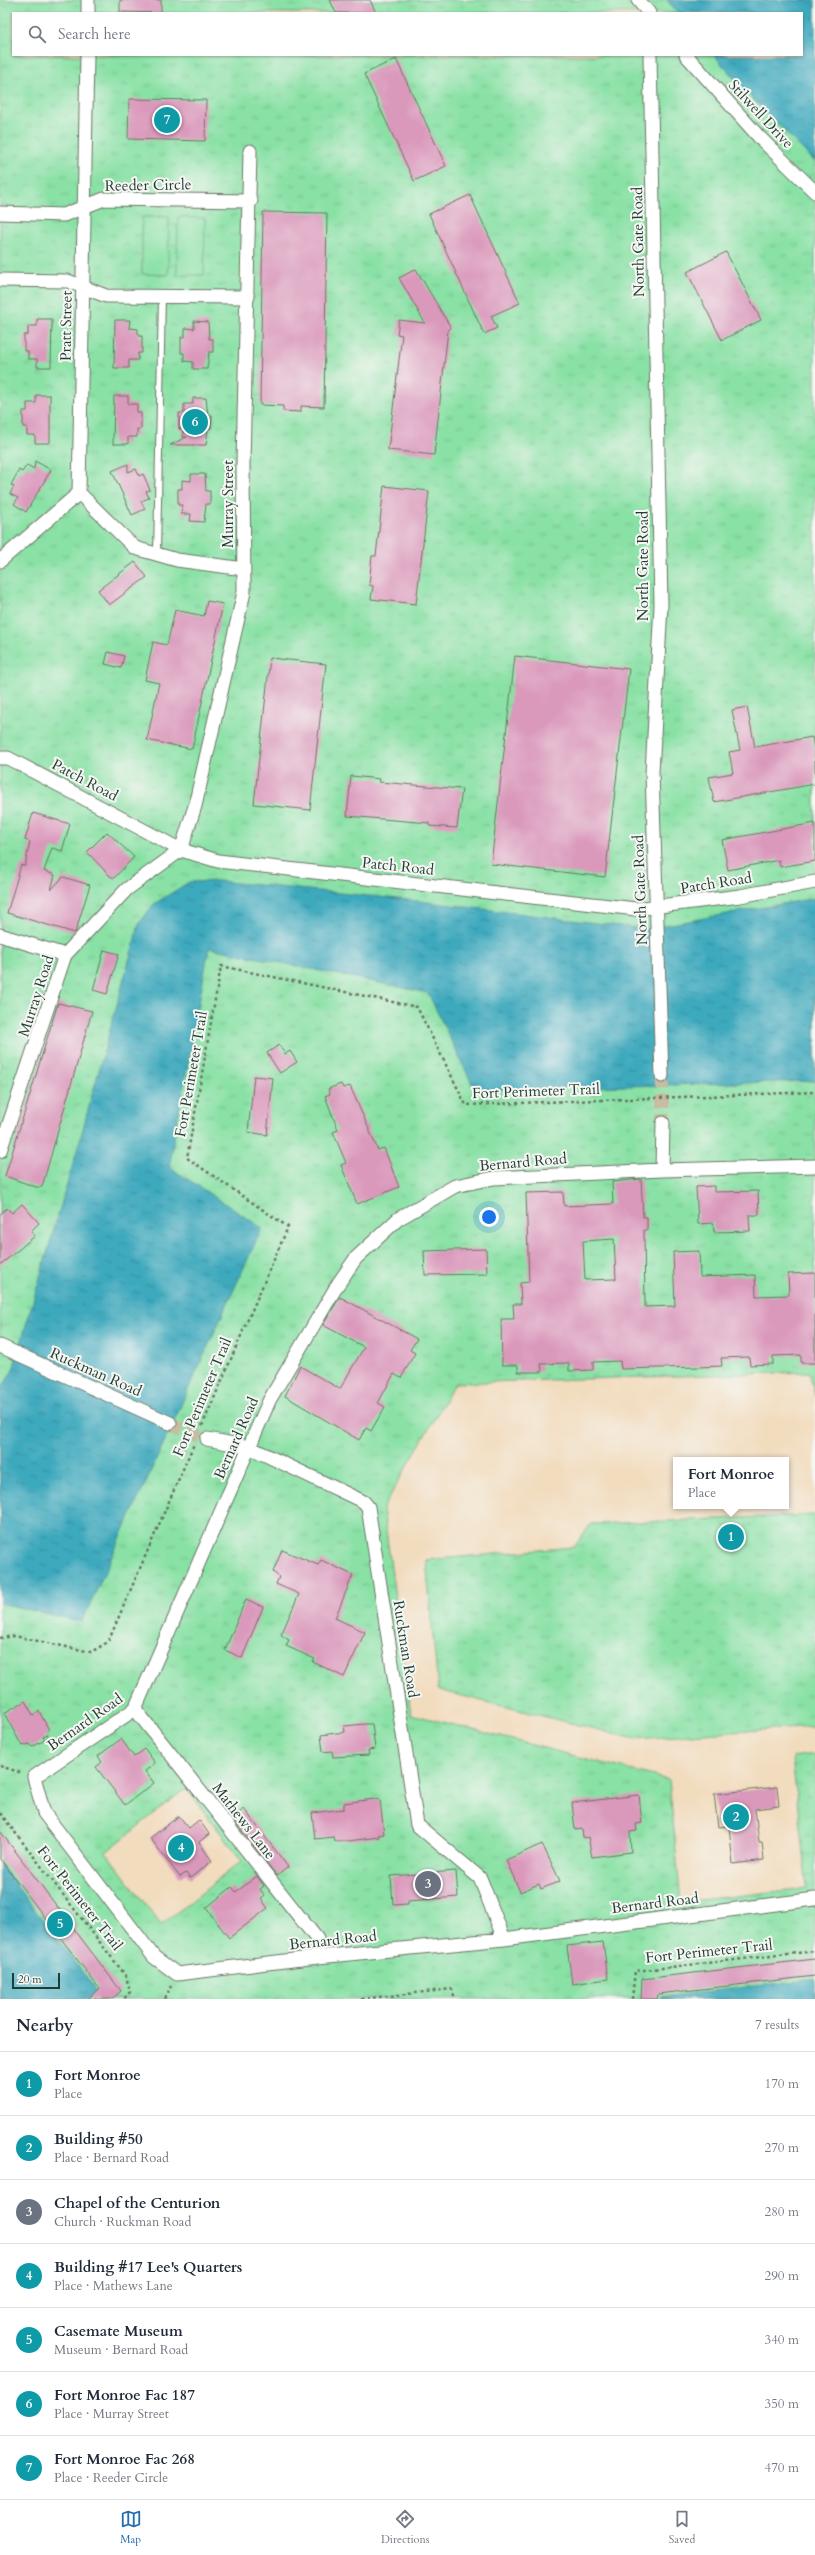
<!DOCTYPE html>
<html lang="en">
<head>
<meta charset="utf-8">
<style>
  :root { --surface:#fff; --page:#f6f6f7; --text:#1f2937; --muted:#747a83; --line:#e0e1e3; --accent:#1f6fb2 }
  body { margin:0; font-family:Cardo,serif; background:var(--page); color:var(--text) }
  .scale { position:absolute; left:12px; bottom:10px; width:48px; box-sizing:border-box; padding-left:4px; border:2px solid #1f3d34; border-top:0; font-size:11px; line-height:14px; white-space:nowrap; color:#1f3d34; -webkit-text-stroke:3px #f6f6f2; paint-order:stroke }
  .you { position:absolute; left:489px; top:1217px; width:14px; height:14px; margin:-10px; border:3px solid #fff; border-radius:50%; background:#1a73e8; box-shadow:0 0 0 6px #1a73e833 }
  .badge { display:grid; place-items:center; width:26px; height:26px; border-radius:50%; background:var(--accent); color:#fff; font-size:13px; font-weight:700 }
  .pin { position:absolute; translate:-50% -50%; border:2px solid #fff; box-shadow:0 1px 4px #0006 }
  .popup { position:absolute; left:673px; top:1457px; width:116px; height:52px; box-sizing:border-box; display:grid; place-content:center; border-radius:0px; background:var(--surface); filter:drop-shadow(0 1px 3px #0005); font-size:13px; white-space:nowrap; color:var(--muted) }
  .popup b { font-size:15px; color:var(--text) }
  .popup::after { content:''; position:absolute; left:50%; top:100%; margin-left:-8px; border:8px solid transparent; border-top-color:var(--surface) }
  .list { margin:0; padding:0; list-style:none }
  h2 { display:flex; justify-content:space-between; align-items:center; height:52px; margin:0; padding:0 16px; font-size:17px }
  h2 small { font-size:13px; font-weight:400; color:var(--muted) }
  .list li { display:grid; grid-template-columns:26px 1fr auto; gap:12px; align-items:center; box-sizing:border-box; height:64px; padding:0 16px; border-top:1px solid var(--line) }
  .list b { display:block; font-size:15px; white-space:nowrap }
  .list p { margin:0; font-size:13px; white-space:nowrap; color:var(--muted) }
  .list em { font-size:13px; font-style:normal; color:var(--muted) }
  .icon { flex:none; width:22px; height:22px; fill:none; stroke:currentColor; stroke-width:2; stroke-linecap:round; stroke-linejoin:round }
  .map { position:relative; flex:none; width:815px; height:1999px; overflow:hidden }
  .search { position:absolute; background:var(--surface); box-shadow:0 1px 3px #0004; left:12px; right:12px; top:12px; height:44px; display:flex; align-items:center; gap:10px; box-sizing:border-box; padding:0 14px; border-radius:0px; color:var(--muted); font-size:15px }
  .sheet { height:500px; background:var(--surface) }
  nav { display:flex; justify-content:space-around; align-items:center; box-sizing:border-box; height:56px; border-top:1px solid var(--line); background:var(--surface); font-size:11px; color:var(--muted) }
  nav a { display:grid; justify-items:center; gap:2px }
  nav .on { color:var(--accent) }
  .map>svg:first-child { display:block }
</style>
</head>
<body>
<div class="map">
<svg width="815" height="1999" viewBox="0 0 815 1999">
  <defs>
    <pattern id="grass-tufts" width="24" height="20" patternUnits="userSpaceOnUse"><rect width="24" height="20" fill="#89e1a5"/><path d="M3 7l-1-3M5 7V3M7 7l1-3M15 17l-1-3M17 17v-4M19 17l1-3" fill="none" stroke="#76c28f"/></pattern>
    <pattern id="water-ripples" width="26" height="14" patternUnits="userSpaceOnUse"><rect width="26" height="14" fill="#3da9bd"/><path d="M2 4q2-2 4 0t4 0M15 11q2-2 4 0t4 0" fill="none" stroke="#338b9a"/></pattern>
  </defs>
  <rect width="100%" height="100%" fill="#f6f6f2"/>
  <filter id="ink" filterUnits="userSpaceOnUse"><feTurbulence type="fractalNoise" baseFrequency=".025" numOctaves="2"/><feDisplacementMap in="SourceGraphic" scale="8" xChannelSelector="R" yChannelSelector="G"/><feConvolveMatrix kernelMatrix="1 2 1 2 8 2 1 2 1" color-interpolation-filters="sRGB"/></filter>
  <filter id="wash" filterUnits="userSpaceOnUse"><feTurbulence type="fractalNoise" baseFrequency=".012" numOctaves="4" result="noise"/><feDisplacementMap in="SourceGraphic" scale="16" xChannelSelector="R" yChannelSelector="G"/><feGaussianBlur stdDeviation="0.9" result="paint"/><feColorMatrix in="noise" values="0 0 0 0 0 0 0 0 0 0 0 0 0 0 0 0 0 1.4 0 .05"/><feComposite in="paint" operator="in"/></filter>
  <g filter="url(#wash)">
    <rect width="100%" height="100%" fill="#f2dcbe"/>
    <path fill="url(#grass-tufts)" stroke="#548f6c" fill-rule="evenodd" d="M0 0H675L687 13H13V55H725L815 151V1396L809 1372 455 1383 383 1508 411 1714 669 1780 681 1902 807 1888 792 1757 815 1754V1999H0ZM186 1788 242 1861 161 1925 106 1852Z
      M815 1515V1726L635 1739 438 1690 426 1560 574 1547 591 1524Z"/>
    <path fill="#89e1a5" stroke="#548f6c" d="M142 217H169L168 275 142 274Z
      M178 217 205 218 204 275H177Z"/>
    <path fill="url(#water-ripples)" stroke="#2e7378" d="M667 0H815V162L747 93 714 55H802V13H678Z
      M218 881 419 901 644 929 815 898V1081L475 1090 428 993 209 948 169 1167 262 1228 82 1622 0 1603V1391L13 1370 79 1143 139 924 154 904 189 882Z
      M0 1864 97 1991 89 1999H0Z
      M815 1979V1999H662V1997Z"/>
    <g id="blocks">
      <path fill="#da98bb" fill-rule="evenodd" d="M120 0H161V13L120 12Z
        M330 0H370L376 13H336Z
        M396 59 446 166 414 181 364 74Z
        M129 99 206 100 205 141 128 139Z
        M470 195 520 303 491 316 497 328 484 334 429 214Z
        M263 212 327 213 324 407 301 406V412L283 411V406L260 405Z
        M726 252 761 320 722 340 687 272Z
        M416 269 451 328 448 330 434 455 388 450 402 335 397 334 399 320 425 323 399 278Z
        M37 319H52L51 367H37V359H28V351H24V335H28V326H37Z
        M115 320H130L129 328 138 329V336H142V353H138V360H129V368H114Z
        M194 321 208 322 209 339H213V352H209L207 369H193V362L184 361V353H181V337H185V328L194 329Z
        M36 395H50V443H35V435H27V427H23V411H27V403H36Z
        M114 396H128V404H137V412L141 413V429H137V437H128V444H113Z
        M193 398H206L208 415H212L211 428H208L206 445H170L187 437H183V429H179V413H184V404H193Z
        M35 461 51 470 26 512 14 504 18 498 10 494 14 486 11 485 19 470 22 472 27 465 34 469Z
        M128 464V472L136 469 139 476 143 474 150 490 146 491 149 498 141 501 145 509 132 515 112 471Z
        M191 474H205L206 491H210V504H206L204 522 190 521 191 514H181L182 505H178V489H182V480L191 481Z
        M384 486 429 491 416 604 371 599 373 586 369 585 372 556H376Z
        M135 562 147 577 109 605 98 590Z
        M207 601 223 604 192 749 147 740 159 683 145 680 153 642 167 645 175 610 204 616Z
        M108 652 124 656 121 668 105 664Z
        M515 656 629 669 605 877 491 864Z
        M270 658 326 664 310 810 254 804Z
        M747 707 755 747 812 737 815 753V784L714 802 709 777 733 773 729 752 740 750 732 710Z
        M351 776 380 779 379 782 462 789 457 828 429 826V823L347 816Z
        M33 813 70 824 62 851 52 848 44 871 55 875 51 890 63 877 90 885 75 933 7 913 21 865 25 866 30 842 25 840Z
        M815 823V861L780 867 779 860 728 870 722 840Z
        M107 832 134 857 114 878 110 876 87 852Z
        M104 950 119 954 107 994 93 990Z
        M58 1003 92 1011 42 1187H36L5 1176Z
        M279 1045 285 1054 290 1051 297 1062 280 1073 267 1053Z
        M254 1076 273 1078 267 1135 248 1132Z
        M341 1084 343 1088 350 1086 378 1150 384 1148 399 1187 357 1204 341 1165 346 1163 333 1132 338 1130 325 1096 330 1094 328 1089Z
        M641 1179 643 1217H647V1230H644L645 1307 675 1306 673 1252 699 1251 700 1277 755 1275 756 1296 789 1295 788 1274 815 1273V1363H801V1355L773 1356V1364L750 1365 749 1357 721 1358 722 1366 698 1367 621 1369 620 1361 593 1362V1370L569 1371V1363L541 1364 542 1372H518V1365H502L501 1319H514L513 1304H521L520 1283 529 1282 526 1193 563 1192 564 1206 613 1204 612 1182ZM614 1239 616 1279 585 1280 583 1241Z
        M714 1186V1192L758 1191 759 1215H749L750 1231 714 1232 713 1223 698 1224 696 1187Z
        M22 1204 39 1223 31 1231 35 1236 0 1265V1214L7 1208 12 1213Z
        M486 1249 487 1274 425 1275 424 1251Z
        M340 1297 417 1339 410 1350 415 1353 401 1378 394 1374 378 1403 385 1407 371 1431 366 1428 359 1440 285 1396 300 1366 340 1389 364 1347 323 1325Z
        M282 1550 318 1565 321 1560 353 1575 335 1618 365 1632 344 1677 313 1662 315 1659 286 1646 289 1640 281 1635 299 1594 276 1584 279 1577 273 1572Z
        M246 1599 263 1607 242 1658 225 1650Z
        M25 1701 33 1715 39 1711 49 1730 47 1731 48 1735 43 1737 45 1740 32 1747 30 1744 22 1746 4 1713Z
        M365 1724H372L375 1749 368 1750 369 1755 333 1757 332 1751 323 1752 321 1735 345 1732 344 1726Z
        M121 1739 134 1757 145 1749 155 1763 145 1771 154 1783 125 1805 96 1767 102 1762 98 1756Z
        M777 1787 779 1806 755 1809 759 1842H762L764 1860 733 1864 729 1826 718 1827 714 1794Z
        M639 1795 642 1823 636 1824 637 1831 630 1832 631 1852 592 1857 588 1837 583 1838 582 1829 575 1830 572 1803Z
        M374 1799 380 1800 384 1834 378 1835 379 1837 348 1841H335L334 1837 315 1839 312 1813 344 1809V1803Z
        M244 1809 288 1867 277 1876 232 1818Z
        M179 1816 189 1828 199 1820 209 1834 199 1842 212 1861 190 1878 186 1873 180 1877 150 1838Z
        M0 1831 121 1991 112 1999H88L99 1988 0 1859Z
        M542 1844 560 1881 541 1889 539 1884 520 1892 506 1860Z
        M456 1871 458 1897 408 1901V1904L393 1905 391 1876Z
        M257 1876 264 1886 260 1889 265 1896 261 1899 268 1908 229 1938 206 1908 232 1887 236 1892Z
        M603 1942 608 1979 572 1984 567 1946Z
        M815 1959V1976L658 1994 657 1999H641L642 1979Z"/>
    </g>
  </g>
  <g filter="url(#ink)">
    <use href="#blocks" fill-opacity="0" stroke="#697564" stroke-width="1"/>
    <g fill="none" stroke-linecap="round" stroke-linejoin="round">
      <path stroke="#c8bca2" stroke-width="13" stroke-dasharray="13 6" stroke-linecap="butt" d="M662 1076 663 1123
        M170 1423 207 1439"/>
      <defs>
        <path id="lane" d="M157 554 162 296"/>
        <path id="street" d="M638 0 649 13
          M88 13V0
          M650 55 661 605 652 773 662 1076
          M686 55 760 138 815 192
          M0 213 64 215 104 199 251 201
          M0 280 68 281 106 296 248 297
          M79 493 135 548 177 560 244 569
          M0 561 79 493 87 55
          M0 758H8L181 850 218 861 636 909 740 896 815 882
          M0 935 65 955
          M0 1151 65 955 127 889 181 850 195 806 244 592 243 464 250 151
          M815 1166 662 1170 494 1178 455 1186 398 1219 356 1258 338 1284 270 1399 135 1709 34 1777 44 1813 154 1957 177 1974 318 1957 504 1939 815 1899
          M662 1170 663 1123
          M0 1346 170 1423
          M207 1439 249 1447 364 1502 368 1507 417 1825 480 1878 504 1939
          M135 1709 317 1939 318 1957"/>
      </defs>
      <use href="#lane" stroke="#697564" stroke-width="8"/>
      <use href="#street" stroke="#697564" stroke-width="15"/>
      <path stroke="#697564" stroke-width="2.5" stroke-dasharray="3 3" stroke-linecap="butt" d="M202 1426 288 1227 187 1158 221 966 417 1007 466 1105 815 1092
        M0 1638 14 1636 91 1652 108 1642 194 1444
        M0 1766 22 1773
        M0 1813 126 1976 130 1992 124 1999
        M165 1999 171 1986
        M361 1999 452 1989 455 1999
        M632 1999 635 1971 815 1951"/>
      <use href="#lane" stroke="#fff" stroke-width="6"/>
      <use href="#street" stroke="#fff" stroke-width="13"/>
    </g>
  </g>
  <g text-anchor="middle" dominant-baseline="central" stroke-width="4" stroke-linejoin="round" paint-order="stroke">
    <g font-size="15" fill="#1f3d34" stroke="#f6f6f2">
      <text transform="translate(761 114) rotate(47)">Stilwell Drive</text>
      <text transform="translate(148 185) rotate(-1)">Reeder Circle</text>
      <text transform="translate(638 242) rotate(-91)">North Gate Road</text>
      <text transform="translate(66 326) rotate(-89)">Pratt Street</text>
      <text transform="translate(228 504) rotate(-90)">Murray Street</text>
      <text transform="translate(643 566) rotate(-90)">North Gate Road</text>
      <text transform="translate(85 780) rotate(28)">Patch Road</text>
      <text transform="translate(398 866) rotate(6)">Patch Road</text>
      <text transform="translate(716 883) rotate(-9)">Patch Road</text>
      <text transform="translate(640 890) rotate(-92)">North Gate Road</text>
      <text transform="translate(36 996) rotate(-72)">Murray Road</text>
      <text transform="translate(191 1074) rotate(-80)">Fort Perimeter Trail</text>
      <text transform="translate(536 1091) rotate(-2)">Fort Perimeter Trail</text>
      <text transform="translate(523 1162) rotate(-5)">Bernard Road</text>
      <text transform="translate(96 1372) rotate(24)">Ruckman Road</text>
      <text transform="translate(202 1397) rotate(-67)">Fort Perimeter Trail</text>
      <text transform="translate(236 1438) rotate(-66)">Bernard Road</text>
      <text transform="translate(406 1649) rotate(81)">Ruckman Road</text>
      <text transform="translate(85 1722) rotate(-35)">Bernard Road</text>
      <text transform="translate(244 1821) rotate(52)">Mathews Lane</text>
      <text transform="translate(80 1898) rotate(52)">Fort Perimeter Trail</text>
      <text transform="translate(655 1903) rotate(-7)">Bernard Road</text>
      <text transform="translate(333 1940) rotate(-6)">Bernard Road</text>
      <text transform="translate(709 1951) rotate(-6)">Fort Perimeter Trail</text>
    </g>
  </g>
</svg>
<div class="scale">20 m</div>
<div class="you"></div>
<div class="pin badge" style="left:731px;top:1537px;background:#0f9aa8">1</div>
<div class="popup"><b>Fort Monroe</b>Place</div>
<div class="pin badge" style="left:736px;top:1817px;background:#0f9aa8">2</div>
<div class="pin badge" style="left:428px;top:1884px;background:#6b7280">3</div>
<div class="pin badge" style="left:181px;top:1848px;background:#0f9aa8">4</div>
<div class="pin badge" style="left:60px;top:1924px;background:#0f9aa8">5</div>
<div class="pin badge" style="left:195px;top:422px;background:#0f9aa8">6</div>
<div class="pin badge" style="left:167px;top:120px;background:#0f9aa8">7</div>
<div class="search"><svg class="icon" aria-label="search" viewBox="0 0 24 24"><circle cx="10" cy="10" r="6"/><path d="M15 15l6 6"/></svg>Search here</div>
</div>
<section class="sheet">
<h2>Nearby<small>7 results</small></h2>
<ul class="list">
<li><span class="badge" style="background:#0f9aa8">1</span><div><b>Fort Monroe</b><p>Place</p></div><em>170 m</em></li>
<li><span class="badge" style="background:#0f9aa8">2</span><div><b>Building #50</b><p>Place · Bernard Road</p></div><em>270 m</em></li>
<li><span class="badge" style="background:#6b7280">3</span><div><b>Chapel of the Centurion</b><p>Church · Ruckman Road</p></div><em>280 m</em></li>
<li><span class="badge" style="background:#0f9aa8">4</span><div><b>Building #17 Lee's Quarters</b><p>Place · Mathews Lane</p></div><em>290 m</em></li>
<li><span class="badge" style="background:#0f9aa8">5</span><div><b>Casemate Museum</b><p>Museum · Bernard Road</p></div><em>340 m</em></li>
<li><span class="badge" style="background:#0f9aa8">6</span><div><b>Fort Monroe Fac 187</b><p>Place · Murray Street</p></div><em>350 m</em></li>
<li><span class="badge" style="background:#0f9aa8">7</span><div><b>Fort Monroe Fac 268</b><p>Place · Reeder Circle</p></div><em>470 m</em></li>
</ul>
</section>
<nav>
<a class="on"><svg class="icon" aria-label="map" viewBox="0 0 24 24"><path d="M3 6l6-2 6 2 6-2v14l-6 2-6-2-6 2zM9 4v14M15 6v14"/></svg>Map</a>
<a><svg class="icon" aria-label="directions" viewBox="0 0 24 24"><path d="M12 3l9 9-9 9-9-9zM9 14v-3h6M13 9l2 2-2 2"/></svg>Directions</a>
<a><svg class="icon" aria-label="saved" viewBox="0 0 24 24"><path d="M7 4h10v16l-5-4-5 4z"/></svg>Saved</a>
</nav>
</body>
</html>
